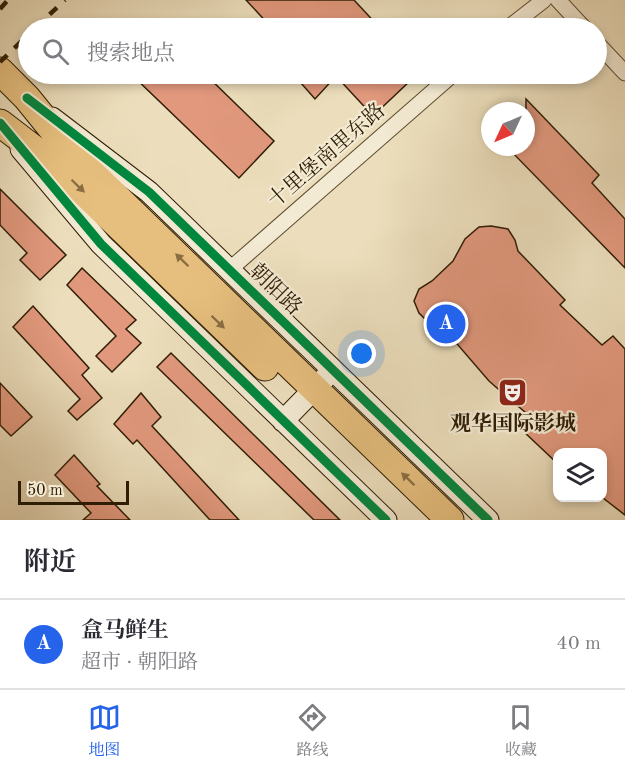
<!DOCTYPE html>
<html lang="zh">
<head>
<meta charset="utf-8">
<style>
  :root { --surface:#fff; --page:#f2f2f3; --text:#2b2b33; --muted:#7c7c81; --line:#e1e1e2; --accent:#2563eb }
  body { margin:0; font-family:"Old Standard TT","Noto Serif SC",serif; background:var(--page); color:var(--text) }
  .controls { position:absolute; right:18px; bottom:18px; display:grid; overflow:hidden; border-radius:12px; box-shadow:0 3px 9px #0003 }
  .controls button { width:54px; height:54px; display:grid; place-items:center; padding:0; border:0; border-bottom:2px solid var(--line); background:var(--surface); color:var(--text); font:30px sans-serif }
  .compass { position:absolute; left:481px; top:102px; width:54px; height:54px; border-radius:50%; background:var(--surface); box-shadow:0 3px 9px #0003; rotate:226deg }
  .scale { position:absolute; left:18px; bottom:15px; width:111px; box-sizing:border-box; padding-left:6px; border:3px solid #2f1d04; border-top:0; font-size:16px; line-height:21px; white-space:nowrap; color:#2f1d04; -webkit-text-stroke:4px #f3ead3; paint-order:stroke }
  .you { position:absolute; left:362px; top:354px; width:21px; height:21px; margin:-15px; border:4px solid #fff; border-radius:50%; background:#1a73e8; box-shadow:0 0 0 9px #1a73e833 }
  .badge { display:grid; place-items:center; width:39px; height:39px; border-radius:50%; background:var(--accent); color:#fff; font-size:20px; font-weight:700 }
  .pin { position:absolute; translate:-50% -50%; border:3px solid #fff; box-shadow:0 2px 6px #0006 }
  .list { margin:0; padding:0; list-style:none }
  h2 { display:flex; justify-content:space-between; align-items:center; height:78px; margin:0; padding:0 24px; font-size:26px }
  h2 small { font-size:20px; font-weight:400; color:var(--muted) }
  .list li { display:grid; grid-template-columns:39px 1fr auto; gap:18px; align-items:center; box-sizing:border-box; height:90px; padding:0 24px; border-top:2px solid var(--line) }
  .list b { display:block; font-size:22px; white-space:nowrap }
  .list p { margin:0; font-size:20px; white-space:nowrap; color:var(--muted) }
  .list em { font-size:20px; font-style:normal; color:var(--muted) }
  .icon { flex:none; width:33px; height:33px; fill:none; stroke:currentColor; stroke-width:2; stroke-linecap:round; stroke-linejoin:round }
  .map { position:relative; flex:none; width:625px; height:520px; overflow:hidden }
  .search { position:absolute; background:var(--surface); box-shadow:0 3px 9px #0003; left:18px; right:18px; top:18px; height:66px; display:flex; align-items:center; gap:15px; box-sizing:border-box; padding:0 21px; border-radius:33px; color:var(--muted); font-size:22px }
  .sheet { height:168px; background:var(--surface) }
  nav { display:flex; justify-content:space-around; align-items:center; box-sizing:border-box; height:84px; border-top:2px solid var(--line); background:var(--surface); font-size:16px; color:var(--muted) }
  nav a { display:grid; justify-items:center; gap:3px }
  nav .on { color:var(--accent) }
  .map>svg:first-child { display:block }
</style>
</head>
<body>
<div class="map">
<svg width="625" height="520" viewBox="0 0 625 520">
  <rect width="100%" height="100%" fill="#ecdebc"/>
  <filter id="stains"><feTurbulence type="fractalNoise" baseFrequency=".00333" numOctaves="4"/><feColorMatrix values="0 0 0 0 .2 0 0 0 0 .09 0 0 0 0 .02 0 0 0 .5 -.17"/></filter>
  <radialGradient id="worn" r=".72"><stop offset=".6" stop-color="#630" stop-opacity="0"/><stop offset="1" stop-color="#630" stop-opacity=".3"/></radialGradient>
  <path fill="#e1987d" stroke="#2f1d04" stroke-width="1.5" d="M246 0H354L380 28H272Z
    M131 74H205L274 141 239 178Z
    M293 74H404L411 80 373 116 336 76 315 99Z
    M526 99 599 175 592 183 625 219V268L507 147H526Z
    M0 189 66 255 40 280 20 260 27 253 0 225Z
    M491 226 508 229 515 240 518 251 565 300 560 305 602 345 613 336 625 349V515L603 498V453H558V464L522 430 533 419 489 381 446 331 428 322 419 313 414 301 419 289 432 281 453 261 465 239 479 227Z
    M82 268 136 320 126 329 141 343 112 372 96 356 116 336 67 285Z
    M33 306 89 368 82 375 102 398 77 420 68 411 80 399 13 327Z
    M171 353 340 520H314L157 367Z
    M0 383 32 417 11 436 0 425Z
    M141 393 161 417 152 426 239 520H210L137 440 133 444 114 424Z
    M74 455 100 484 97 486 130 520H83L91 513 55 475Z"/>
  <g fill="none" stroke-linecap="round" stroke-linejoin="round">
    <defs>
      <path id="street" d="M558 0 584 28
        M508 28 544 0
        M596 42 625 73
        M229 270 453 74"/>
      <path id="secondary" d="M52 118 149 192 488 520
        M21 149 101 244 386 520
        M283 421 325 378"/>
      <path id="highway" d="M0 71 27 98 74 156 450 520
        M0 123 60 169 265 367"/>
    </defs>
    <use href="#street" stroke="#5e4d32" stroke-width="17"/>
    <use href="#secondary" stroke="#2f1d04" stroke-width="23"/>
    <use href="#highway" stroke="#2f1d04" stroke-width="29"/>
    <use href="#street" stroke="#f3ead3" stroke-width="15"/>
    <use href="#secondary" stroke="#f3ead3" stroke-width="21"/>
    <use href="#highway" stroke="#e6bf7e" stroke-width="27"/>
    <path stroke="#2f1d04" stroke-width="4.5" stroke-dasharray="10 10" stroke-linecap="butt" d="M0 9 8 0
      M35 28 65 0
      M0 62 28 35"/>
    <defs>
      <path id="cycleway" d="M27 98 149 192 488 520
        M0 123 101 244 386 520"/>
    </defs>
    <use href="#cycleway" stroke="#f3ead3" stroke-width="13"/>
    <use href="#cycleway" stroke="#00873e" stroke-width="9"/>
  </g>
  <defs><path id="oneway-solid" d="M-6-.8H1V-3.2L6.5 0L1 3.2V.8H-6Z" transform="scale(1.5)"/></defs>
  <g fill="#8a6e41">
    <use href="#oneway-solid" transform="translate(78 186) rotate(44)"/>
    <use href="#oneway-solid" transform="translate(182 260) rotate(-136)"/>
    <use href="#oneway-solid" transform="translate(218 322) rotate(44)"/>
    <use href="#oneway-solid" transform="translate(408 479) rotate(-136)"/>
  </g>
  <defs>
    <symbol id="theatre-square" viewBox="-11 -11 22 22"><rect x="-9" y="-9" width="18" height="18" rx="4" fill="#8f2418" stroke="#f3ead3"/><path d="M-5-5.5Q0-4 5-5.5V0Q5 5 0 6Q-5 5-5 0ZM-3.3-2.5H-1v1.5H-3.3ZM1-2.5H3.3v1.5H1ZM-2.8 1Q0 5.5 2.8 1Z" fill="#fff"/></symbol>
  </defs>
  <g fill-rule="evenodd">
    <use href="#theatre-square" x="496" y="376" width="33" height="33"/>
  </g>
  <g text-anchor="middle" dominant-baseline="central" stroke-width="4.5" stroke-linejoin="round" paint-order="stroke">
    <g font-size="21" fill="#2f1d04" stroke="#f3ead3">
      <text transform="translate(327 156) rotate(-41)">十里堡南里东路</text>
      <text transform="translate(275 290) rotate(44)">朝阳路</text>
    </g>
    <g font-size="21" font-weight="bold" fill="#2f1d04" stroke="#f3ead3">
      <text x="513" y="424">观华国际影城</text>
    </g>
  </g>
  <rect width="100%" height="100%" filter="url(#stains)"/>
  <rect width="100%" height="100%" fill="url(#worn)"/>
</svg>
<div class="controls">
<button><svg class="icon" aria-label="layers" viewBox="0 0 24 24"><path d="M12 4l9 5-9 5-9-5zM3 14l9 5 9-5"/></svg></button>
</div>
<svg class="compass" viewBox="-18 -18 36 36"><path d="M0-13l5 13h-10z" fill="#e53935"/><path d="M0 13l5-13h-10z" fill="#7c7c81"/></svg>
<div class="scale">50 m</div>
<div class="you"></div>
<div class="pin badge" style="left:446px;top:324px">A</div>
<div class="search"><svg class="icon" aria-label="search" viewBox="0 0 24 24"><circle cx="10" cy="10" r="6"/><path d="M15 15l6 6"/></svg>搜索地点</div>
</div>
<section class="sheet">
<h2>附近<small></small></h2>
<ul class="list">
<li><span class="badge">A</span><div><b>盒马鲜生</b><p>超市 · 朝阳路</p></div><em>40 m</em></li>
</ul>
</section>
<nav>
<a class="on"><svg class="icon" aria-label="map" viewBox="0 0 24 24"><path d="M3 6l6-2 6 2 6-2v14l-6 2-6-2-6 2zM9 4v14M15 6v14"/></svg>地图</a>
<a><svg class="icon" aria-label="directions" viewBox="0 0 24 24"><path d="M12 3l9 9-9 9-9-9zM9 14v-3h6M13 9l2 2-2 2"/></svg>路线</a>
<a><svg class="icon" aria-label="saved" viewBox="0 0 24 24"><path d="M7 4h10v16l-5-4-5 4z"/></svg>收藏</a>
</nav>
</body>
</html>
